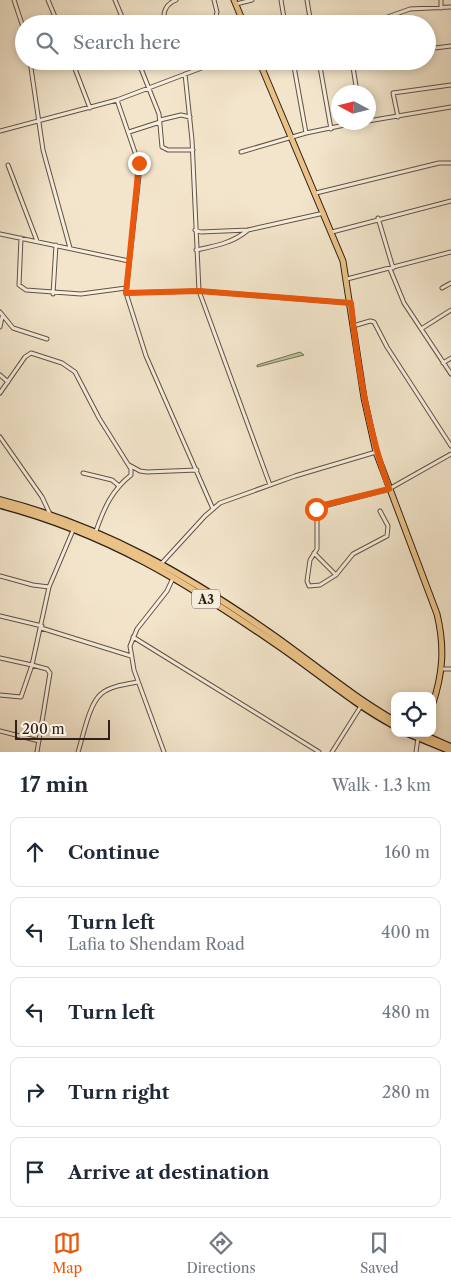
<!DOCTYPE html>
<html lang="en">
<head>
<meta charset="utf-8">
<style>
  :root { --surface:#fff; --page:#f6f6f7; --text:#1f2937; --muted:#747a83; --line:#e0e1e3; --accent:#ea580c }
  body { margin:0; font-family:"Libre Caslon Text",serif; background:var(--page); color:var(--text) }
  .controls { position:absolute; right:15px; bottom:15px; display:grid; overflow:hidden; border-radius:10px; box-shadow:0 2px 8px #0003 }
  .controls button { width:45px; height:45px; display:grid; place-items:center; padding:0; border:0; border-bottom:1px solid var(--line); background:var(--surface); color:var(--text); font:25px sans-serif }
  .compass { position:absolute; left:331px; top:85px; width:45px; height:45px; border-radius:50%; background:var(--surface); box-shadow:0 2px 8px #0003; rotate:277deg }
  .scale { position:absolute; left:15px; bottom:12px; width:95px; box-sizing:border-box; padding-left:5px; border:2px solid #2f2119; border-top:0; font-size:14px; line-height:18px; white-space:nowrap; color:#2f2119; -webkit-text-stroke:4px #f7eedd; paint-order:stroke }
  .stop { position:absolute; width:15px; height:15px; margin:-11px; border:4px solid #ea580c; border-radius:50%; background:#fff }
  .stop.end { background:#ea580c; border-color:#fff; box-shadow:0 1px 5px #0008 }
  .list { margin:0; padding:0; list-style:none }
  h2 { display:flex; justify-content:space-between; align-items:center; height:65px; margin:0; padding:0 20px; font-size:21px }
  h2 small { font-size:16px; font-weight:400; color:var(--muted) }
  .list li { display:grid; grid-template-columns:32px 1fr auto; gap:15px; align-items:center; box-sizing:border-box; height:70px; margin:0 10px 10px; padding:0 10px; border:1px solid var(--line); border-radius:10px }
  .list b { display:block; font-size:19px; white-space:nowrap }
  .list p { margin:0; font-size:16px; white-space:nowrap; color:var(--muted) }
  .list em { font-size:16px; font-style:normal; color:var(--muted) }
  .icon { flex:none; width:28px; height:28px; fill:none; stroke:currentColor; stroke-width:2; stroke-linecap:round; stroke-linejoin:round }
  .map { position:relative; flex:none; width:451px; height:752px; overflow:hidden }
  .search { position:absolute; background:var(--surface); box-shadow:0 2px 8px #0003; left:15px; right:15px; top:15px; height:55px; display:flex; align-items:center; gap:12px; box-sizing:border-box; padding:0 18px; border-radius:28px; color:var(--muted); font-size:19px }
  .sheet { height:465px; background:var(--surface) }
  nav { display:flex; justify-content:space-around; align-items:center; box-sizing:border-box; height:70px; border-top:1px solid var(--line); background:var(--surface); font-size:14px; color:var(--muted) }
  nav a { display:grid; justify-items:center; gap:2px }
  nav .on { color:var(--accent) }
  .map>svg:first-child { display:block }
</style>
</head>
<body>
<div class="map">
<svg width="451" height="752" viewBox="0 0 451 752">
  <rect width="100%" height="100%" fill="#f3e5cb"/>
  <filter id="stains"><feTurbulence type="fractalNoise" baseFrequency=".004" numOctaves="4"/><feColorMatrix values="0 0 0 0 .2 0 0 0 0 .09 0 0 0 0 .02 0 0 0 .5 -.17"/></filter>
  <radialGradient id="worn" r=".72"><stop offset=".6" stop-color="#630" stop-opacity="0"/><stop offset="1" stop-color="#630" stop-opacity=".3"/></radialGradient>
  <path fill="#b8c599" stroke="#747359" d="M300 352 304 355 257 367V365Z"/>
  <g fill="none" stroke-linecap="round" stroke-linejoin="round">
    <defs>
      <path id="minor" d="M14 0 24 30
        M48 0 58 24
        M115 0 125 24
        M214 0 217 12 214 24
        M281 0 285 24
        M307 0 311 24
        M441 0V8
        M236 4 252 0
        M166 24C161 13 166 4 176 0
        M368 24 410 9 451 7
        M427 49 451 46
        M30 61 43 150 70 248
        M72 61 90 108
        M138 61 159 114 162 147 168 150H193
        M293 61 306 133
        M319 61 331 129
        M352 61 357 92
        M320 65 341 61
        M185 74 192 140 199 291 270 485
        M117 100 140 167 126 293 146 356 213 509
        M398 117 393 93 451 85
        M160 120 181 115 190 117
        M368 121 451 107
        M0 131 117 100 220 61
        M129 132 160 122
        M241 152 306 133 359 122
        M8 165 37 241
        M316 193 439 163H451
        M378 218 393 268
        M195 230 201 232 248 230 324 213
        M332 232 451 201
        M0 234 129 261
        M21 238 19 285 26 290 81 294 126 288
        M196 250C215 246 233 243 248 230
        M390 269 404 303 451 374
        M347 279 451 252
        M442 288 451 283
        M126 293 199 291 350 303
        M53 294 56 245
        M0 312 13 328 47 339
        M353 326 370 321 374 322 387 347 451 446
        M0 327 2 317
        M421 329 451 310
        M443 363 451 358
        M0 375 8 382
        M0 393 25 357 31 353 62 363 75 372 99 418 131 469V475C112 490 104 508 96 531
        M0 437 42 497 50 514
        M129 465 140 471 147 472 197 470
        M83 473 112 480 118 485
        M380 511 388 526 387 536 353 554 336 575 320 585 309 586 307 581 310 560 317 549V508L389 489 451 454
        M314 553 336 575
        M161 564 205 516 220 503 295 476 376 452
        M0 576 33 585 49 587 74 528
        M0 616 42 626
        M41 628 131 656
        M133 637 319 752
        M0 658 32 665 21 697 0 695
        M443 669H451
        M0 731 39 741
        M37 752 50 673 47 669 32 665 49 587
        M78 752C83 737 89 704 101 694 110 686 127 684 138 682
        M164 752 134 670 130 646 137 629 167 591 173 578
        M332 752 361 706
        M416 752 418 738"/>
      <path id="primary" d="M234 0 244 24
        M259 61 343 261 364 398 376 452 437 614C445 647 443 674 432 706"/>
      <path id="trunk" d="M0 500C105 527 189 576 277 638 316 666 353 697 395 721
        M0 505C107 533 186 582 276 644 316 671 352 703 395 726
        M407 733 451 751
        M419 733 451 747"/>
    </defs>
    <use href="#minor" stroke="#605246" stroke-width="5"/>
    <use href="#primary" stroke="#2f2119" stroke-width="7"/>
    <use href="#trunk" stroke="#2f2119" stroke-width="8"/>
    <use href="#minor" stroke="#f7eedd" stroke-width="3"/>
    <use href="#primary" stroke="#eac286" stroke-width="5"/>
    <use href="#trunk" stroke="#eac286" stroke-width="5.5"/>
  </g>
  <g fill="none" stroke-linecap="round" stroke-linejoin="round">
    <path stroke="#ea580c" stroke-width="6" d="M139 163 126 293 199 291 351 303C357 367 368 429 389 489L324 505 316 509"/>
  </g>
  <g text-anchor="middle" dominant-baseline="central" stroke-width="4" stroke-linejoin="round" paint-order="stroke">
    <rect fill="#f7eedd" stroke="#6b5e54" stroke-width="1" x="192" y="589.5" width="28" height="19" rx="4"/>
    <g font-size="12" font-weight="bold" fill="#2f2119">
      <text x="206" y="599">A3</text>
    </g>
  </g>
  <rect width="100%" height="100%" filter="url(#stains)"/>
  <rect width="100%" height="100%" fill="url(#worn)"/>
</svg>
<div class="controls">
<button><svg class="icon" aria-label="locate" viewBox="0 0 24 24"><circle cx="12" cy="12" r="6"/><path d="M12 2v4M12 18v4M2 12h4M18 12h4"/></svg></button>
</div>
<svg class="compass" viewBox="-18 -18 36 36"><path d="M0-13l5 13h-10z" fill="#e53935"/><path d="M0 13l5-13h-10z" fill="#747a83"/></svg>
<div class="scale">200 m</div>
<div class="stop" style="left:316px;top:509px"></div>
<div class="stop end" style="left:139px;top:163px"></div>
<div class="search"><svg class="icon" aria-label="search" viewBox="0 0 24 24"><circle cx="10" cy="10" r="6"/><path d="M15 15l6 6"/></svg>Search here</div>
</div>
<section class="sheet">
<h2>17 min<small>Walk · 1.3 km</small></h2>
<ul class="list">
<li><svg class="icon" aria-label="ahead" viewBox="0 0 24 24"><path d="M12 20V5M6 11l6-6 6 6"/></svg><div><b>Continue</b></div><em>160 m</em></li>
<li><svg class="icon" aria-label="left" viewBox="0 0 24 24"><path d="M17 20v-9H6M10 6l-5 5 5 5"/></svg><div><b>Turn left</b><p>Lafia to Shendam Road</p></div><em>400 m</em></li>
<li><svg class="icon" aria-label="left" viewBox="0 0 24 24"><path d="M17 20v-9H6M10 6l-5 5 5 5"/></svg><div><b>Turn left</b></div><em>480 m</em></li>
<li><svg class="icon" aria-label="right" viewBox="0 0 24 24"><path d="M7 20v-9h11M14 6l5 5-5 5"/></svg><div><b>Turn right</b></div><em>280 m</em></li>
<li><svg class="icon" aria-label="arrive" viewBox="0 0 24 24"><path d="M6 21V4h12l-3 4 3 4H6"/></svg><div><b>Arrive at destination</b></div></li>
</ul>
</section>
<nav>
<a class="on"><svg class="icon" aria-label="map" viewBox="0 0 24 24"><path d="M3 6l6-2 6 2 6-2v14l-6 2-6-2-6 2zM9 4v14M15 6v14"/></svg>Map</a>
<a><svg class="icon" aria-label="directions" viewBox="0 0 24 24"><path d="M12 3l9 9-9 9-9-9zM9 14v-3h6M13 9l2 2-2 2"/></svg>Directions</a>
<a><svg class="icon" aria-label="saved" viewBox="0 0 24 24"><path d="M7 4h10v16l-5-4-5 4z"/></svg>Saved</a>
</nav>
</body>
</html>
